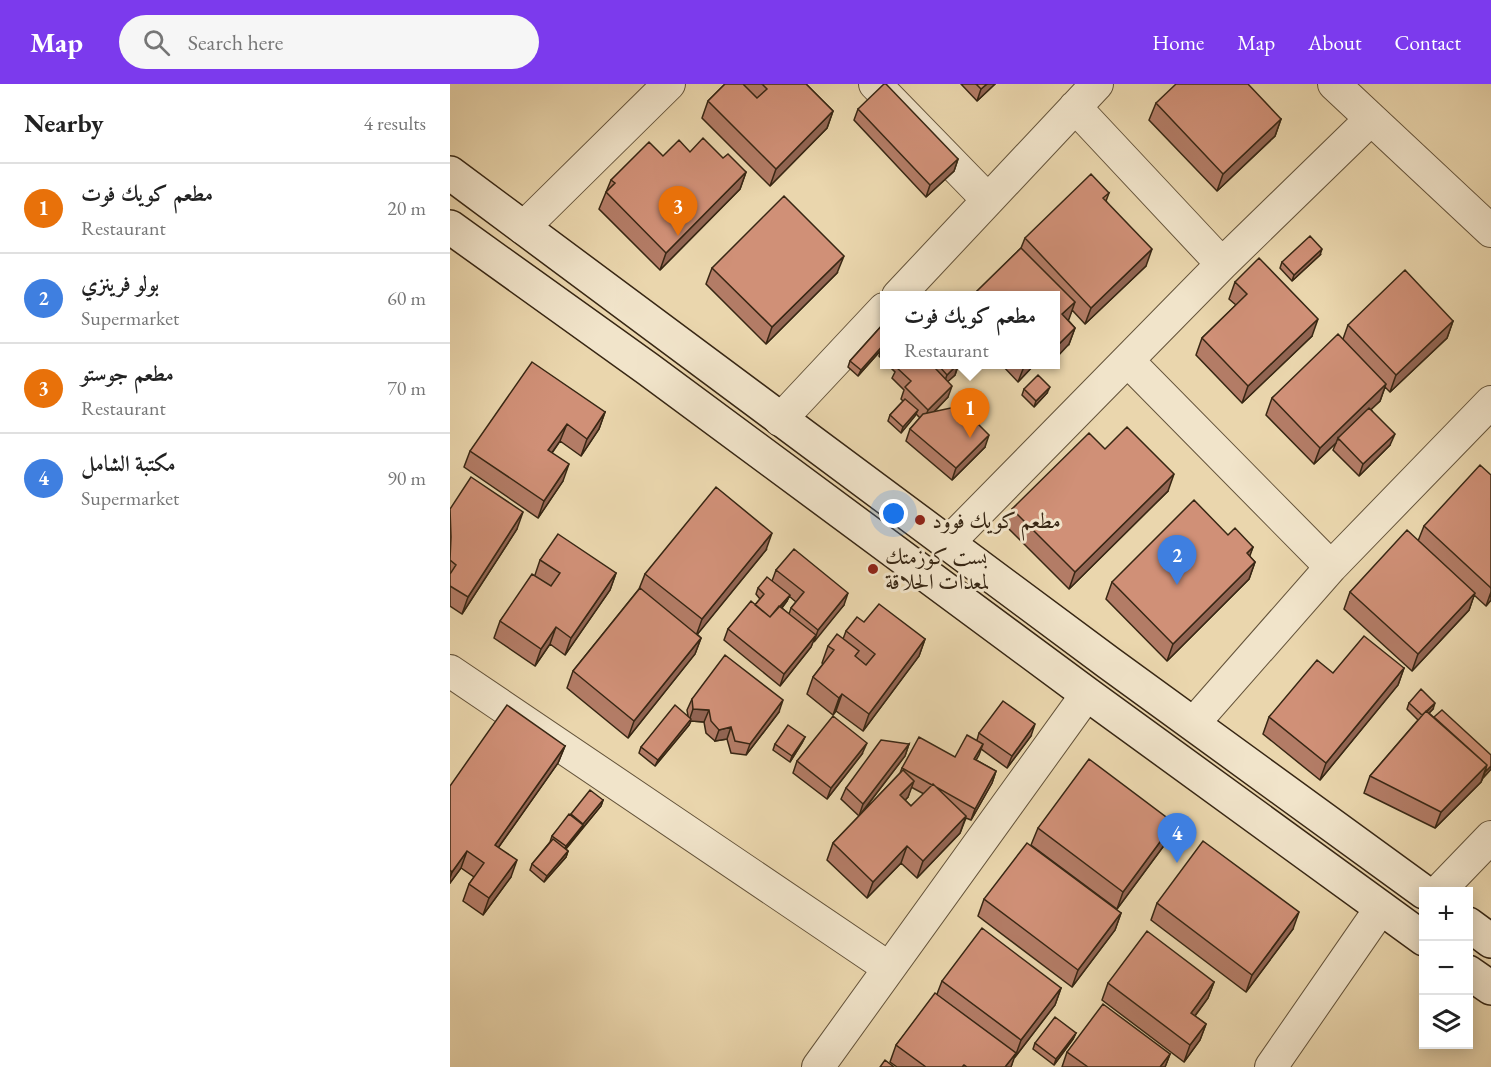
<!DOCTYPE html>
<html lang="en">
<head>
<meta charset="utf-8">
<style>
  :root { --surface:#fff; --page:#f6f6f6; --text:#222; --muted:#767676; --line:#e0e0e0; --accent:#7c3aed }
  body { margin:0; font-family:"EB Garamond",Amiri,serif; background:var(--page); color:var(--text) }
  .controls { position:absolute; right:18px; bottom:18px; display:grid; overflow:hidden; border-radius:0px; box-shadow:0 3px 15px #0003 }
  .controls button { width:54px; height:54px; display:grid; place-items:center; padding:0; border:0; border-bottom:2px solid var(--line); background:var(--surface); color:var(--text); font:30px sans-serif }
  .you { position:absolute; left:444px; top:430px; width:21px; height:21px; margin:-15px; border:4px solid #fff; border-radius:50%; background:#1a73e8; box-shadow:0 0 0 9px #1a73e833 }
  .badge { display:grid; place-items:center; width:39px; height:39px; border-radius:50%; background:var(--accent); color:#fff; font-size:20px; font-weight:700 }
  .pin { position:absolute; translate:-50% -50px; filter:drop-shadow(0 2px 3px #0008) }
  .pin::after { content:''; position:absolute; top:32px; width:21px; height:18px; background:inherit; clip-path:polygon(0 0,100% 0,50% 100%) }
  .popup { position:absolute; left:430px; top:207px; width:180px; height:78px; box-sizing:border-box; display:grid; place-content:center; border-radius:0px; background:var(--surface); filter:drop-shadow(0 2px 4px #0005); font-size:20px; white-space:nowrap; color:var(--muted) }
  .popup b { font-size:22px; color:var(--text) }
  .popup::after { content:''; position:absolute; left:50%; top:100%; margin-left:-12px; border:12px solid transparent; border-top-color:var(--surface) }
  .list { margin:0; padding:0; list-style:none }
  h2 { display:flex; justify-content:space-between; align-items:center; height:78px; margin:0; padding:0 24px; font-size:26px }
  h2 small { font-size:20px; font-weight:400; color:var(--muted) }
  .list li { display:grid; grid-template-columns:39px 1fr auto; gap:18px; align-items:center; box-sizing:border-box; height:90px; padding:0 24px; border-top:2px solid var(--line) }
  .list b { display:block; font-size:22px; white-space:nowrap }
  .list p { margin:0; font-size:20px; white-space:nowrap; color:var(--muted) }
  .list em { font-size:20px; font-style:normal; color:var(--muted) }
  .icon { flex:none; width:33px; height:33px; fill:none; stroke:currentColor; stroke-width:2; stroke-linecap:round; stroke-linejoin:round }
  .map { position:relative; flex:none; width:1041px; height:983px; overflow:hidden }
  header { display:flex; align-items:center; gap:36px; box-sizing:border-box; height:84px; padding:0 30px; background:var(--accent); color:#fff }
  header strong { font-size:28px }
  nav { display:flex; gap:33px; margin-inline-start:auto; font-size:21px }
  .search { width:420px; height:54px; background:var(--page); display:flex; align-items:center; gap:15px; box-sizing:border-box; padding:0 21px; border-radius:33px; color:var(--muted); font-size:22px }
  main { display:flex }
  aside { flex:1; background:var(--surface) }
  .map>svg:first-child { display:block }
</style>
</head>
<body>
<header>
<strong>Map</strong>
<div class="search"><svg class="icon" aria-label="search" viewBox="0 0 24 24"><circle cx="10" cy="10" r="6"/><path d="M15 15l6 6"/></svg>Search here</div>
<nav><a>Home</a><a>Map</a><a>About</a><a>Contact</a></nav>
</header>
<main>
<aside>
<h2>Nearby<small>4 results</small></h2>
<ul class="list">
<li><span class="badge" style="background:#e8710a">1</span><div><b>مطعم كويك فوت</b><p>Restaurant</p></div><em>20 m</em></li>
<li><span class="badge" style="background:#3f7fe0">2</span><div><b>بولو فرينزي</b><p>Supermarket</p></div><em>60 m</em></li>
<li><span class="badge" style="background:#e8710a">3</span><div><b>مطعم جوستو</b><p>Restaurant</p></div><em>70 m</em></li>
<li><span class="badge" style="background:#3f7fe0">4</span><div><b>مكتبة الشامل</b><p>Supermarket</p></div><em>90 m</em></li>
</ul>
</aside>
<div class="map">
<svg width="1041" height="983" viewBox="0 0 1041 983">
  <rect width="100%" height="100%" fill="#ead6ad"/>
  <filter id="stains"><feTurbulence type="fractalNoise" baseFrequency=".00333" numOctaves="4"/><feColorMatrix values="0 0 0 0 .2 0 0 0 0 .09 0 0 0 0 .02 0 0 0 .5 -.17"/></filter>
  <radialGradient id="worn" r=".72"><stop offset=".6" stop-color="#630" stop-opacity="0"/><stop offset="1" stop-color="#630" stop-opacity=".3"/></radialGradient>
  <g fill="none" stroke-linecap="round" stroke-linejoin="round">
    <defs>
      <path id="street" d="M425 0 538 116
        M884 0 1041 147
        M625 23 772 180
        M73 144 219 0
        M448 212 647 0
        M678 277 881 483
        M330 336 434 225
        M498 459 772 180 921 35
        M0 587 439 884
        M743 640 881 483 1041 318
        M988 808 1041 753
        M368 983 637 610
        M821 983 931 824"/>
      <path id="secondary" d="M0 89 659 579 974 808
        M0 143 198 285 637 610 974 855
        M1018 840 1041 857
        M1018 888 1041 904"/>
    </defs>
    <use href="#street" stroke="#64533a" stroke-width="34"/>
    <use href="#secondary" stroke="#382714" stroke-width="36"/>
    <use href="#street" stroke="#f1e4ca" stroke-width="32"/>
    <use href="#secondary" stroke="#f1e4ca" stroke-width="33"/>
  </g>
  <path fill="#b37c66" stroke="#382714" stroke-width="1.5" fill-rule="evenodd" d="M275 0H356L383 27 377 44 320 102 252 34 258 17Z
    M511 0H545L527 17Z
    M706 19 831 35 825 52 767 107 699 36Z
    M408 25 508 75 504 87 476 113 404 36Z
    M240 68 273 74 296 88 290 105 210 186 149 125 161 96 213 72Z
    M659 109 656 117 696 182 635 240 622 226 618 236 625 244 619 260 606 212H526L527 207 571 164 575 154Z
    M870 171 842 197 830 184 832 178Z
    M262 184 387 189 316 260 256 200Z
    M785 198 862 252 792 319 746 271 752 254 786 221 779 215Z
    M1003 237 997 254 940 308 935 303 930 317 921 325 940 361 909 392 883 366 886 359 864 380 816 331 822 314 893 255 898 241Z
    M435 238V278L429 272 431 266 408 292 398 283 400 277Z
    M437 280H509L505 291 498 297V313L484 328 535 363 502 396 456 357 460 345 470 334 466 330 451 349 438 337 440 331 453 317 451 315 454 306 442 294 445 288Z
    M551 280H585L568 298Z
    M574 305 597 309 584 323 572 311Z
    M155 328 149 345 131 372 110 357 102 369 113 397 88 434 14 383 20 367Z
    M655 365 718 407 619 505 556 442 562 425Z
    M1041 391V516L1036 522 1024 511 1019 526 962 587 894 525 900 508 968 457 974 442Z
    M0 425 67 445 12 530 0 522Z
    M778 451 803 463 799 472 805 478 799 495 717 577 656 515 662 498Z
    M316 466 247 550 251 554 245 570 178 654 117 604 123 587 189 505 195 490Z
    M90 476 166 489 160 506 115 571 100 560 85 582 44 554 50 537 85 491Z
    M326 486 394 521 363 557 361 563 330 602 274 556 278 545 305 521 310 515 306 510 308 504 322 497ZM339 512 346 518 341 524 339 530 332 524 337 517Z
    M414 538 475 555 469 572 413 647 386 627 383 631 357 610 363 593 373 580 372 579 378 562 393 555 396 547Z
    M954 584 948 601 870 696 813 650 819 633 883 589Z
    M242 615 329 628 296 671 281 669 277 655 265 657 256 649 254 638 241 637 239 641 205 682 189 669 191 663 238 632 237 626Z
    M959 619 983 625 979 629 1041 685 1033 694 1031 698 985 744 914 709 920 692 968 636 957 625Z
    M529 649 581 652 557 684 531 665 526 676 546 687 542 699 521 736 516 734 510 749 467 794 451 779 417 814 377 776 383 759 409 732 391 715 396 704 459 660 455 672 410 731 450 689 452 684 505 673 527 656ZM461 703 474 710 461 722 455 716 458 713Z
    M355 653 352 659 340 678 323 666 325 660Z
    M115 662 108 679 48 764 61 793 33 831 13 817 19 800 24 793 11 784 0 799V702Z
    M412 670 377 715 343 689 347 677Z
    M153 716 151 722 116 765 118 767 116 773 94 798 80 786 82 780 100 758 102 752 121 730Z
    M588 744 718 756 667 825 581 761Z
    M534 815 671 829 665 846 622 903 528 832Z
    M707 819 843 845 796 908 701 836Z
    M492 897 611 904 605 921 565 973 564 972 561 983H447L440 978 446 961 487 910Z
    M764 898 758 914 745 932 756 940 750 956 734 978 652 916 658 899Z
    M626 949 623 955 604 981 583 965 585 959Z
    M617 968 720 970 715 983H612Z"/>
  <path fill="#926553" stroke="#382714" stroke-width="1.5" d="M537 0H545L527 17 531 5Z
    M383 27 377 44 320 102 326 85Z
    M831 35 825 52 767 107 773 90Z
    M508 75 504 87 476 113 480 101Z
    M296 88 290 105 210 186 216 169Z
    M702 165 696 182 635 240 641 224Z
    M872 165 870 171 842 197 844 191Z
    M394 172 387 189 316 260 322 243Z
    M625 218 619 235 606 247 612 230Z
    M868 235 862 252 792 319 798 302Z
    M1003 237 997 254 940 308 946 291Z
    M625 244 619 260 606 274V263Z
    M433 261 431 266 408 292 411 286Z
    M508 280 505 291 493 302 497 291Z
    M575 280H585L568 298Z
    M936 300 930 317 889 356 888 354 886 359 864 380 870 364Z
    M502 302 498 313 474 338 478 326Z
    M600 303 597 309 584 323 586 317Z
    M468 326 465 332 451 349 453 343Z
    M155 328 149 345 131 372 137 355Z
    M117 340 110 357 92 383 98 366Z
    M945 350 940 361 909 392 913 380Z
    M539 351 535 363 502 396 506 384Z
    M119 380 113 397 88 434 94 417Z
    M724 390 718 407 619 505 625 488Z
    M73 428 67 445 12 530 18 513Z
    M322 449 316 466 246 552 252 535Z
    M803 463 797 480V469Z
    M805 478 799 495 717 577 723 560Z
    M166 489 160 506 115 571 121 554Z
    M1041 508V516L1036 522Z
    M398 509 394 521 364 558 368 546Z
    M1025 509 1019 526 962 587 968 570Z
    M340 511 337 517 317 542 319 536Z
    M106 543 100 560 85 582 91 565Z
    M366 551 361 563 330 602 334 590Z
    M251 554 245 570 178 654 184 637Z
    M475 555 469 572 413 647 419 630Z
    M954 584 948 601 870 696 876 679Z
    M392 610 386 627 383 631 389 614Z
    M333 616 329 628 296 671 300 660Z
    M985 619 983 625 970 638 973 632Z
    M243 625 259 626 254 638 241 637 239 641 205 682 208 676 239 637Z
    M585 640 581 652 557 684 562 672Z
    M281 643 277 655 265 657 269 646Z
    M355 653 352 659 340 678 342 672Z
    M417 659 412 670 377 715 381 704Z
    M459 660 455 672 409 732 413 720Z
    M533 660 529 671 520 687 524 675Z
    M115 662 108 679 38 778 45 761Z
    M1037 681 1031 698 985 744 991 728Z
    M1041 682V685L1033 694 1035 688Z
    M546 687 542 699 521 736 525 725Z
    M464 697 458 713 444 728 450 711Z
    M153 716 151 722 131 746 133 740Z
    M516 732 510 749 467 794 473 777Z
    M724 739 718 756 667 825 673 808Z
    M133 741 130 747 113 768 116 762Z
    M457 762 451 779 417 814 423 798Z
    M17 767 11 784 0 799V794L2 788Z
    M118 767 116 773 94 798 97 792Z
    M67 776 61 793 33 831 39 814Z
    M849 828 843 845 796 908 802 891Z
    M671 829 665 846 622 903 628 886Z
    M764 898 758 914 735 945 741 929Z
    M611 904 605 921 565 973 571 956Z
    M756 940 750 956 734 978 740 961Z
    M626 949 623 955 604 981 606 975Z
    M566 969 561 983H555Z
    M720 970 715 983H710Z"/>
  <path fill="#d09077" stroke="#382714" stroke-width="1.5" d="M275 0H293L307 14 317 5 312 0H356L383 27 326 85 258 17Z
    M434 0H436L508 75 480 101 408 25Z
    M526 0H537L531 5Z
    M726 0H798L831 35 773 90 706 19Z
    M253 54 273 74 278 70 296 88 216 169 156 108 165 99 161 96 199 58 213 72 229 56 240 68Z
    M641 90 659 109 653 114 702 165 641 224 575 154Z
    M334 112 394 172 322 243 262 184Z
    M860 152 872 165 844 191 832 178Z
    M571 164 625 218 612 230 625 244 606 263V212H531L527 207Z
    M809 174 868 235 798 302 752 254 797 210 785 198Z
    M955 186 1003 237 946 291 898 241Z
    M435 238V259L411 286 400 277Z
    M888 250 936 300 870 364 822 314Z
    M82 278 155 328 137 355 117 340 98 366 119 380 94 417 20 367Z
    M449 280H508L497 291 489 282 486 285 502 302 478 326 455 303 461 297 446 283Z
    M588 291 600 303 586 317 574 305Z
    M455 315 468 326 453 343 440 331Z
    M510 322 539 351 506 384 460 345 473 330Z
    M919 324 945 350 913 380 888 354Z
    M677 343 724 390 625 488 562 425 639 349 655 365Z
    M1030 381 1041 391V504L974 442Z
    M21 393 73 428 18 513 0 502V490L6 481 0 476 1 453 0 425Z
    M266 403 322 449 252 535 195 490Z
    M744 416 778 451 785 444 803 463 797 469 805 478 723 560 662 498Z
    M957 446 1025 509 968 570 900 508Z
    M108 450 166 489 121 554 106 543 91 565 50 537 82 490 101 502 110 489 90 476Z
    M344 465 398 509 368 546 341 524 354 508 326 486Z
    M317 493 340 511 320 533 305 521 314 510 308 504Z
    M190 504 251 554 184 637 123 587Z
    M301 517 320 533 329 522 366 551 334 590 278 545Z
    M429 520 475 555 419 630 392 610 389 614 363 593 384 566 378 562 387 550 409 567 405 572 416 581 425 570 396 547 407 533 414 538Z
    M914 552 954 584 876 679 819 633 867 576 883 589Z
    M275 571 333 616 300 660 285 657 281 643 269 646 261 637 259 626 243 625 242 615Z
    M971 605 985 619 972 631 959 619Z
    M553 617 585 640 562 672 529 649Z
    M57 621 115 662 45 761 67 776 39 814 19 800 34 779 17 767 2 788 0 786V702Z
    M225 621 241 635 208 676 191 663Z
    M992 626 1041 671V682L1035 688 1037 681 984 633Z
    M976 627 1037 681 991 728 920 692Z
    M383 632 417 659 381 704 347 677Z
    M338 641 355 653 342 672 325 660Z
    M517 651 533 660 524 675 546 687 525 725 486 703 483 700 482 701 452 684 469 653 505 673Z
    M431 656 459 660 413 720 396 704Z
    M639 675 724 739 673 808 588 744Z
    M453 686 464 697 450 711 461 722 483 700 516 732 473 777 457 762 423 798 383 759Z
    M140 706 153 716 133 740 121 730Z
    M119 730 133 741 116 762 102 752Z
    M103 755 118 767 97 792 82 780Z
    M753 757 849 828 802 891 707 819Z
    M577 759 671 829 628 886 534 815Z
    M532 844 611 904 571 956 492 897Z
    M697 847 764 898 741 929 756 940 740 961 658 899Z
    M485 909 566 969 555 983H517L514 981 512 983H476L446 961Z
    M653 920 720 970 710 983H638L617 968Z
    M605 933 626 949 606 975 585 959Z
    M435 976 444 983H430Z"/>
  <g fill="#8f2418" stroke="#f1e4ca" stroke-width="2">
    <circle cx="470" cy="436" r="6"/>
    <circle cx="423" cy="485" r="6"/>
  </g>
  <g text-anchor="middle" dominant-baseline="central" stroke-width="6" stroke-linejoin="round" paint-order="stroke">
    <g font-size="22" fill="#382714" stroke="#f1e4ca" text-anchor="start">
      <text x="482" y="436">مطعم كويك فوود</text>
      <text x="435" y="472">بست كوزمتك<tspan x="435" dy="25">لمعدات الحلاقة</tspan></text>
    </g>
  </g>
  <rect width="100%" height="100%" filter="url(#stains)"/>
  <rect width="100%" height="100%" fill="url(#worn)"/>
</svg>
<div class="controls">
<button>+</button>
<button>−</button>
<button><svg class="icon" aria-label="layers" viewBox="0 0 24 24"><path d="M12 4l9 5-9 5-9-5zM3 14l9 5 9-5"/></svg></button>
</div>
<div class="you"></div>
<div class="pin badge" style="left:520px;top:354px;background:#e8710a">1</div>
<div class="popup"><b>مطعم كويك فوت</b>Restaurant</div>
<div class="pin badge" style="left:727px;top:501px;background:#3f7fe0">2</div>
<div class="pin badge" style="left:228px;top:152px;background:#e8710a">3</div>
<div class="pin badge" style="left:727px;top:779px;background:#3f7fe0">4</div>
</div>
</main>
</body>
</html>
